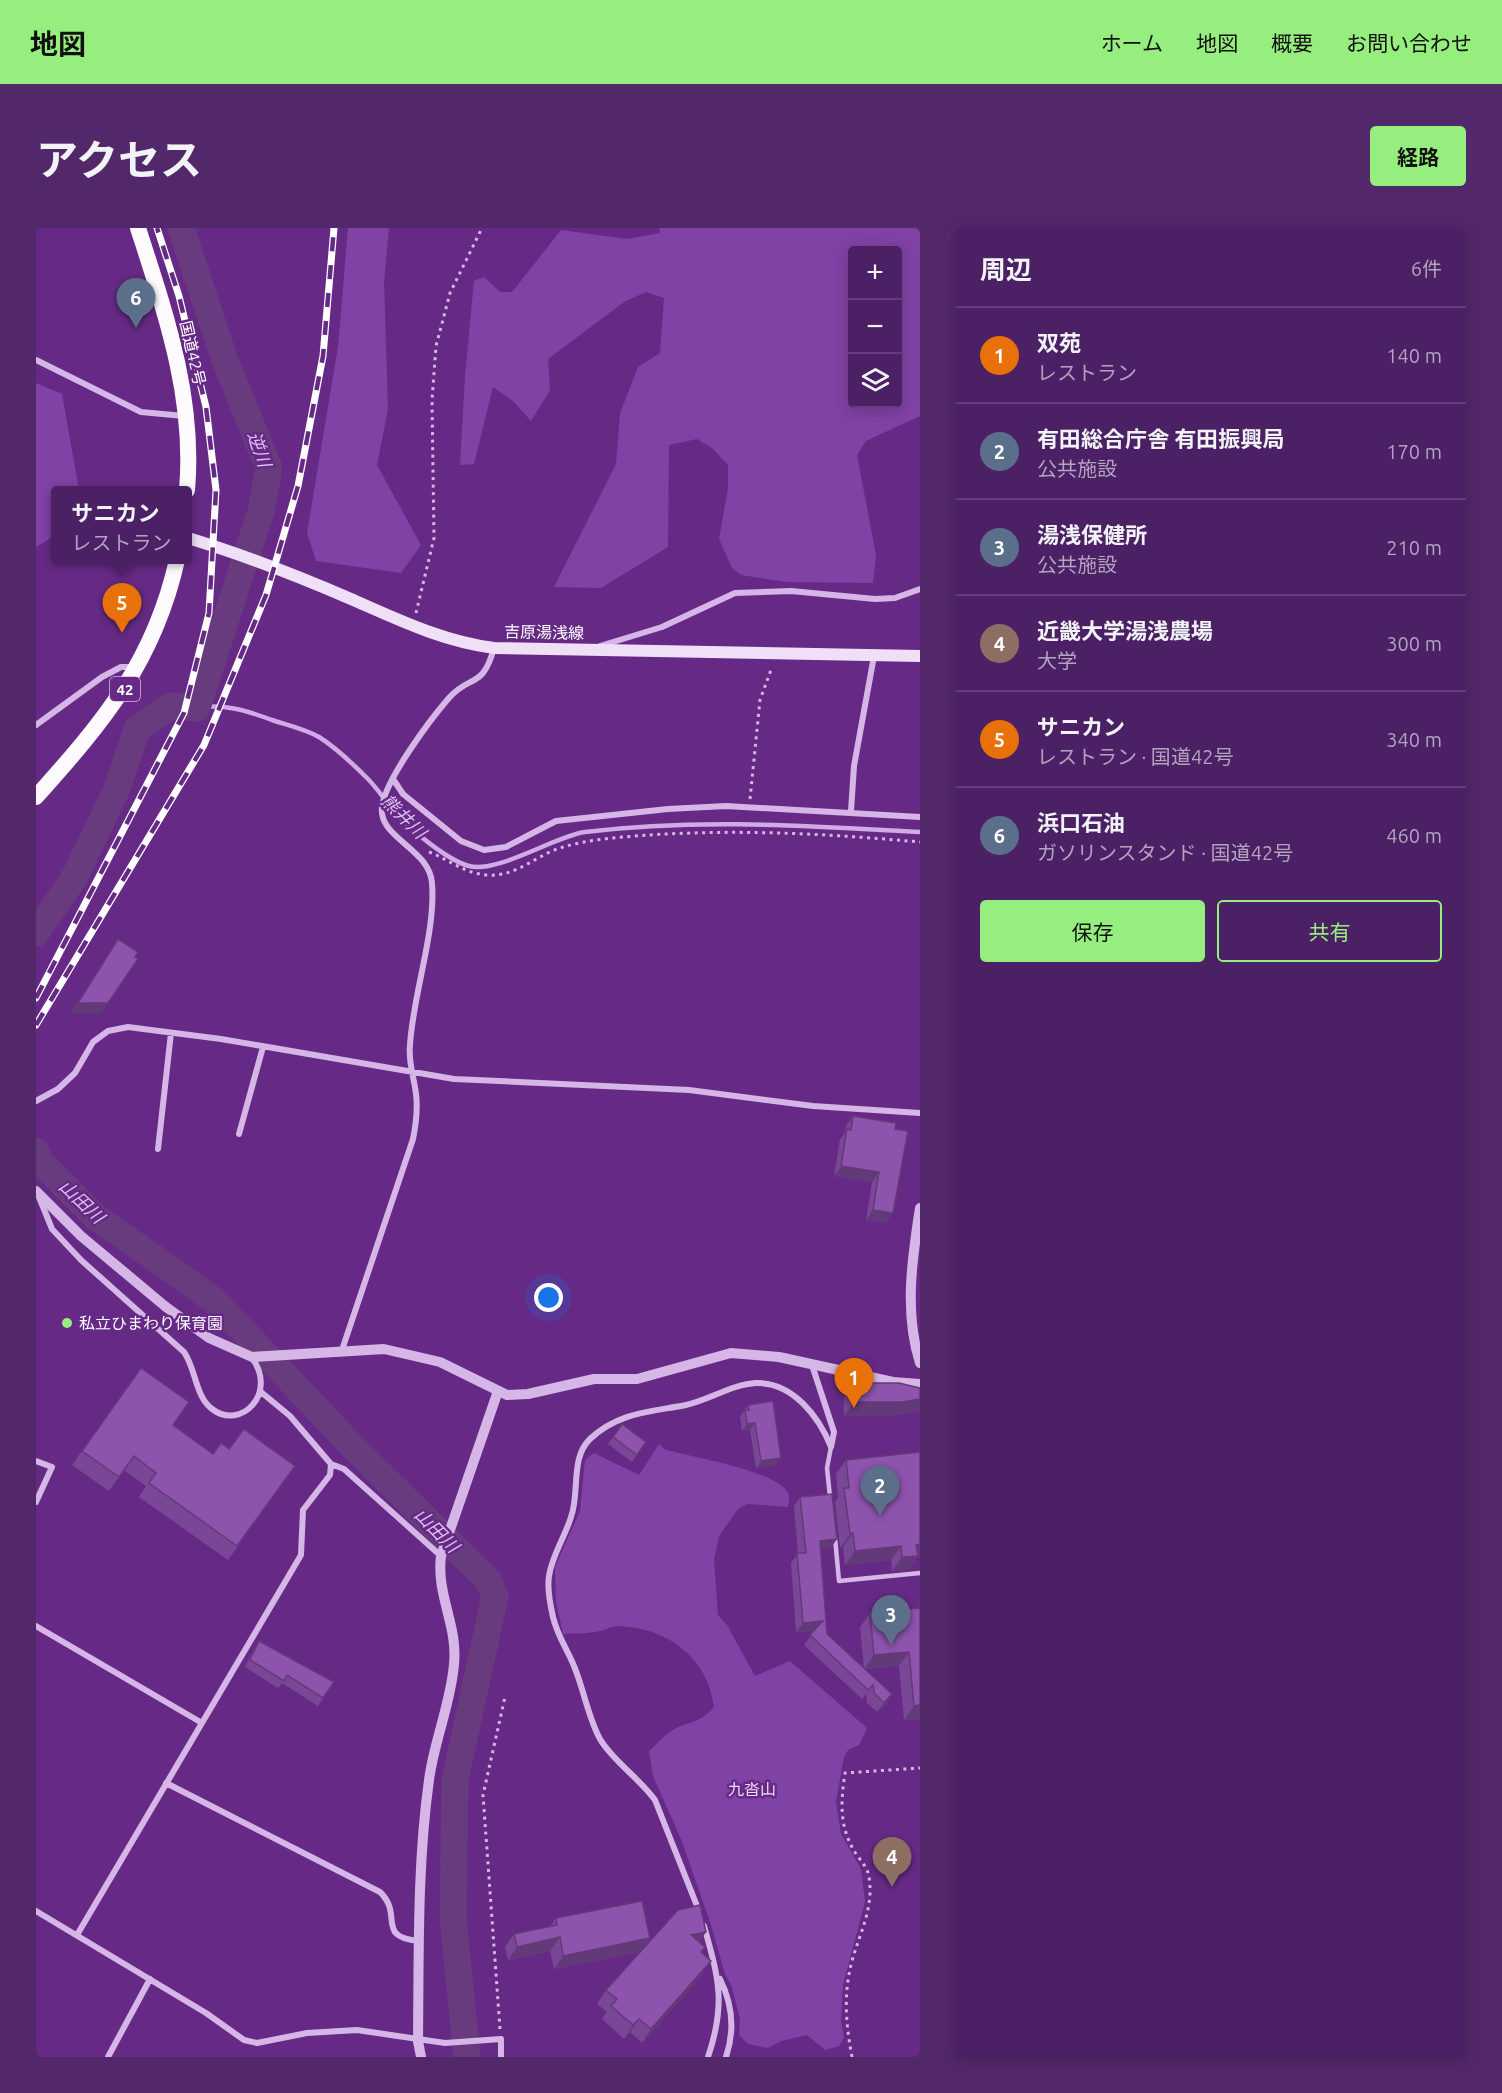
<!DOCTYPE html>
<html lang="ja">
<head>
<meta charset="utf-8">
<style>
  :root { --surface:#4c2064; --page:#53286a; --text:#f1f3f6; --muted:#b2a3bf; --line:#633e78; --accent:#95ee7e }
  body { margin:0; font-family:Ubuntu,"Noto Sans JP",sans-serif; background:var(--page); color:var(--text) }
  .controls { position:absolute; right:18px; top:18px; display:grid; overflow:hidden; border-radius:6px; box-shadow:0 3px 15px #0003 }
  .controls button { width:54px; height:54px; display:grid; place-items:center; padding:0; border:0; border-bottom:2px solid var(--line); background:var(--surface); color:var(--text); font:30px sans-serif }
  .you { position:absolute; left:513px; top:1070px; width:21px; height:21px; margin:-15px; border:4px solid #fff; border-radius:50%; background:#1a73e8; box-shadow:0 0 0 9px #1a73e833 }
  .badge { display:grid; place-items:center; width:39px; height:39px; border-radius:50%; background:var(--accent); color:#fff; font-size:20px; font-weight:700 }
  .pin { position:absolute; translate:-50% -50px; filter:drop-shadow(0 2px 3px #0008) }
  .pin::after { content:''; position:absolute; top:32px; width:21px; height:18px; background:inherit; clip-path:polygon(0 0,100% 0,50% 100%) }
  .popup { position:absolute; left:15px; top:258px; width:141px; height:78px; box-sizing:border-box; display:grid; place-content:center; border-radius:6px; background:var(--surface); filter:drop-shadow(0 2px 4px #0005); font-size:20px; white-space:nowrap; color:var(--muted) }
  .popup b { font-size:22px; color:var(--text) }
  .popup::after { content:''; position:absolute; left:50%; top:100%; margin-left:-12px; border:12px solid transparent; border-top-color:var(--surface) }
  .list { margin:0; padding:0; list-style:none }
  h2 { display:flex; justify-content:space-between; align-items:center; height:78px; margin:0; padding:0 24px; font-size:26px }
  h2 small { font-size:20px; font-weight:400; color:var(--muted) }
  .list li { display:grid; grid-template-columns:39px 1fr auto; gap:18px; align-items:center; box-sizing:border-box; height:96px; padding:0 24px; border-top:2px solid var(--line) }
  .list b { display:block; font-size:22px; white-space:nowrap }
  .list p { margin:0; font-size:20px; white-space:nowrap; color:var(--muted) }
  .list em { font-size:20px; font-style:normal; color:var(--muted) }
  .actions { display:flex; gap:12px; padding:18px 24px }
  .actions a { flex:1; padding:14px 0; border:2px solid var(--accent); border-radius:6px; text-align:center; font-size:21px; color:var(--accent) }
  .actions .main { background:var(--accent); color:#111 }
  .icon { flex:none; width:33px; height:33px; fill:none; stroke:currentColor; stroke-width:2; stroke-linecap:round; stroke-linejoin:round }
  .map { position:relative; flex:none; width:884px; height:1829px; overflow:hidden; border-radius:6px }
  header { display:flex; align-items:center; gap:36px; box-sizing:border-box; height:84px; padding:0 30px; background:var(--accent); color:#111 }
  header strong { font-size:28px }
  nav { display:flex; gap:33px; margin-inline-start:auto; font-size:21px }
  .intro { display:flex; align-items:center; justify-content:space-between; box-sizing:border-box; height:144px; padding:0 36px }
  h1 { margin:0; font-size:42px }
  .button { padding:15px 27px; border-radius:6px; background:var(--accent); color:#111; font-size:21px; font-weight:700 }
  main { display:flex; gap:36px; padding:0 36px }
  aside { flex:1; background:var(--surface); border-radius:6px; box-shadow:0 3px 15px #0003 }
  .map>svg:first-child { display:block }
</style>
</head>
<body>
<header>
<strong>地図</strong>
<nav><a>ホーム</a><a>地図</a><a>概要</a><a>お問い合わせ</a></nav>
</header>
<div class="intro"><h1>アクセス</h1><a class="button">経路</a></div>
<main>
<div class="map">
<svg width="884" height="1829" viewBox="0 0 884 1829">
  <rect width="100%" height="100%" fill="#662a86"/>
  <path fill="#8042a4" fill-rule="evenodd" d="M312 0H353L348 54 352 181 341 237 385 317 365 345 280 333 271 305 302 119Z
    M623 0H884V188L830 213 821 227 840 327 837 355 750 354 705 347 696 340 683 311 692 260V237L676 220 661 211 633 217 632 319 565 360 518 359 580 236 584 185 602 139 624 125 628 70 610 64 588 74 512 131 514 162 495 193 477 173 457 159 438 236 424 237 429 148 438 53 448 49 464 64H476L525 2 591 11 624 5ZM862 22V176H816V22Z
    M0 155 26 166 43 262H20V307L0 319Z
    M623 1216 630 1222C657 1229 734 1242 750 1262 755 1267 753 1273 752 1279L711 1276 702 1281 683 1308 678 1332 682 1387 691 1397 719 1448 754 1433 831 1500 823 1517 812 1522 808 1529 800 1574 805 1606 825 1641 829 1674 807 1757 805 1792 808 1810 803 1818 789 1822 771 1807 745 1813 732 1820 712 1816 703 1807 704 1791 696 1759 689 1746 675 1697 645 1611 617 1548 613 1523C619 1518 625 1511 631 1506 650 1492 662 1498 678 1479 671 1428 631 1400 582 1398 575 1398 570 1402 564 1403 552 1406 539 1405 527 1406L520 1373 519 1339 544 1283 549 1232 558 1225 603 1247Z"/>
  <g fill="none" stroke-linecap="round" stroke-linejoin="round">
    <path stroke="#d0abe7" stroke-width="4.5" d="M161 480C187 475 212 483 236 492 251 497 269 501 283 509 299 519 318 537 331 550 342 561 350 574 360 585 375 602 411 632 433 638 461 646 519 608 549 604 664 590 770 598 884 604"/>
    <path stroke="#683b7f" stroke-width="27" d="M0 705 38 650 80 563 101 501 135 478 161 480 225 283 233 240 188 130 145 0
      M0 923 4 934 60 989 178 1072 316 1218 453 1353 459 1368 419 1552 417 1690 431 1829"/>
    <path stroke="#d5b6e7" stroke-width="3" stroke-dasharray="3 4.5" stroke-linecap="butt" d="M380 385 398 310 396 172 400 118 414 65 446 0
      M714 571 724 472 736 439
      M393 624C414 632 429 646 452 647 480 649 499 628 524 620 552 611 585 609 614 607 704 601 795 606 884 614
      M464 1801 447 1567 469 1469
      M816 1829C810 1797 807 1766 816 1733 824 1704 838 1680 833 1649 832 1639 822 1630 817 1621 803 1596 805 1572 809 1545L884 1540"/>
    <path stroke="#d5b6e7" stroke-width="4.5" d="M794 1269 791 1240 795 1219
      M799 1310 803 1353 884 1345"/>
    <path stroke="#d5b6e7" stroke-width="6" d="M0 132 105 184 148 188
      M564 418 626 399 699 365 755 363 839 371 859 370 884 361
      M0 497 66 449 85 439H99
      M357 551 367 566 425 613 448 622 470 619 520 593 632 581 690 578 884 589
      M815 583 818 538 838 428
      M0 873 22 861 39 845 57 814 72 803 92 799 185 811 418 851 653 862 777 878 884 885
      M203 906 227 819
      M122 921 135 805
      M3 969 16 1001 45 1032 148 1124C160 1141 159 1168 176 1181 205 1203 242 1165 216 1130
      M306 1122 377 911C380 896 382 881 380 866 378 849 372 834 374 817 377 766 400 704 396 655 393 620 342 610 346 579 349 552 394 492 412 471 434 445 446 463 458 420
      M0 1233 16 1239 0 1274
      M295 1236 308 1241 405 1328
      M0 1398 166 1495
      M130 1555 344 1664C368 1687 339 1709 383 1713
      M0 1683 170 1785 208 1812 221 1815 271 1805 321 1802 409 1815 465 1811V1829
      M663 1683 619 1572C603 1550 576 1532 564 1511 552 1489 548 1462 538 1438 531 1421 521 1407 517 1389 514 1376 511 1361 513 1348 516 1327 529 1309 535 1289 544 1265 534 1230 554 1211 583 1184 614 1184 650 1177 673 1172 697 1156 720 1155 757 1154 783 1189 795 1219L798 1204 776 1137
      M668 1698C683 1751 690 1776 672 1829
      M41 1707 265 1327 267 1282 294 1247 295 1236 254 1188 225 1164
      M684 1751C697 1777 699 1802 690 1829
      M72 1829 114 1751"/>
    <path stroke="#d5b6e7" stroke-width="10" d="M884 980C876 1031 868 1085 884 1135
      M130 1079 173 1110 216 1129 348 1121 404 1134 471 1167 492 1166 558 1151H601L695 1125 743 1129 857 1154 884 1156
      M385 1829 382 1813C383 1726 381 1638 393 1552 398 1513 415 1475 418 1436 422 1397 400 1367 405 1328L462 1163"/>
    <path stroke="#efdff7" stroke-width="12" d="M152 310C208 327 262 348 315 371 363 392 406 413 458 420L884 428"/>
    <path stroke="#fefbfe" stroke-width="16" d="M102 0C130 87 159 170 151 262
      M0 569C68 493 118 434 141 332"/>
    <defs>
      <path id="rail" d="M0 770 148 485 173 385 180 262 170 179 143 68 121 0
        M0 797 168 517 230 367 262 258 287 128 298 0"/>
    </defs>
    <use href="#rail" stroke="#fff" stroke-width="7"/>
    <use href="#rail" stroke="#662a86" stroke-width="4.5" stroke-dasharray="14" stroke-linecap="butt"/>
    <path stroke="#d5b6e7" stroke-width="10" d="M0 963 45 1008 130 1079"/>
  </g>
  <path fill="#794795" d="M817 888 859 901 850 995 830 992 836 954 798 948 804 911 809 905 810 898Z
    M105 1140 137 1197 177 1226 193 1221 259 1238 192 1332 103 1269 110 1258 88 1242 73 1263 36 1237Z
    M818 1155 884 1160V1182L857 1188H808V1169Z
    M712 1177 740 1237 720 1240 714 1202 706 1203 704 1189Z
    M586 1196 610 1214 596 1234 572 1216Z
    M810 1232 880 1330 872 1342 856 1343 855 1332 809 1337 807 1319 804 1320 799 1274 802 1269 800 1246Z
    M764 1269 795 1320 784 1321 791 1406 828 1440 824 1399 834 1385 884 1380V1491L868 1492 863 1438 829 1441 856 1466 850 1476 841 1484 831 1475 830 1466 826 1471 768 1417 778 1403 760 1404 755 1335 762 1325 758 1278Z
    M223 1413 298 1454 282 1478 246 1455 242 1460 209 1439 218 1421Z
    M520 1690 614 1710 604 1724 518 1741 514 1723 472 1732 469 1719 478 1706 514 1698Z
    M670 1704 663 1714 666 1725V1747L606 1815 594 1804 588 1811 566 1791 571 1784 561 1776 570 1762Z"/>
  <path fill="#633a79" d="M42 775H72L65 786 34 785Z
    M805 938 843 944 836 954 798 948Z
    M837 982 857 985 850 995 830 992Z
    M884 1171V1182L857 1188H808L818 1174Z
    M719 1195 714 1202 706 1203 711 1196Z
    M745 1230 740 1237 720 1240 725 1233Z
    M817 1305 807 1319 804 1320 814 1306Z
    M801 1311 795 1320 777 1322 784 1313Z
    M884 1316V1329L880 1330 872 1342 856 1343 866 1329 880 1317Z
    M865 1318 855 1332 809 1337 819 1323Z
    M787 1393 781 1403 760 1404 767 1395Z
    M873 1424 863 1438 828 1441 838 1427Z
    M856 1466 850 1476 841 1484 848 1475Z
    M884 1477V1491L868 1492 878 1478Z
    M670 1704 661 1717 655 1707Z
    M524 1709 514 1723 472 1732 481 1719Z
    M614 1710 604 1724 518 1741 527 1728Z
    M675 1733 666 1747 606 1815 615 1801Z
    M603 1791 594 1804 588 1811 597 1797Z"/>
  <path fill="#8d53ad" stroke="#633a79" stroke-width="1.5" d="M82 711 102 724 99 729 102 731 72 775H42Z
    M817 888 860 895 859 901 872 903 857 985 837 982 843 944 805 938 811 901 815 902Z
    M105 1140 153 1174 137 1197 177 1226 185 1215 193 1221 208 1201 259 1238 201 1318 113 1255 120 1245 98 1228 83 1249 46 1223Z
    M818 1155H863L884 1160V1171L866 1174H818Z
    M737 1173 745 1230 725 1233 719 1195 711 1196 709 1182H713L712 1177Z
    M586 1196 610 1214 601 1227 577 1209Z
    M884 1224V1316L880 1317 882 1328 866 1329 865 1318 819 1323 817 1305 814 1306 808 1260H813L810 1232Z
    M796 1266 801 1311 784 1313 791 1406 856 1466 848 1475 838 1465 837 1457 832 1462 774 1407 787 1393 767 1395 761 1325H770L764 1269Z
    M884 1380V1477L878 1478 873 1424 838 1427 834 1385Z
    M223 1413 298 1454 287 1470 251 1447 248 1453 214 1432Z
    M606 1673 614 1710 527 1728 524 1709 481 1719 478 1706 521 1697 520 1690Z
    M664 1677 670 1704 655 1707 669 1719 665 1724 675 1733 615 1801 603 1791 597 1797 575 1778 581 1771 570 1762 642 1682Z"/>
  <circle fill="#95ee7e" stroke="#662a86" stroke-width="2" cx="31" cy="1095" r="6"/>
  <g text-anchor="middle" dominant-baseline="central" stroke-width="5" stroke-linejoin="round" paint-order="stroke">
    <rect fill="#662a86" stroke="#d1bfdb" stroke-width="1.5" x="74" y="449" width="30" height="24" rx="4.5"/>
    <g font-size="15" font-weight="bold" fill="#fff">
      <text x="89" y="461">42</text>
    </g>
    <g font-size="16" fill="#fff" stroke="#662a86">
      <text transform="translate(157 125) rotate(77)">国道42号</text>
      <text transform="translate(508 404) rotate(1)">吉原湯浅線</text>
    </g>
    <g font-size="16" fill="#fff" stroke="#662a86" text-anchor="start">
      <text x="43" y="1095">私立ひまわり保育園</text>
    </g>
    <g font-size="16" fill="#ebd9f6" stroke="#662a86">
      <text x="716" y="1561">九沓山</text>
    </g>
    <g font-size="18" font-style="italic" fill="#dec1ef" stroke="#662a86">
      <text transform="translate(224 221) rotate(71)">逆川</text>
      <text transform="translate(368 588) rotate(44)">熊井川</text>
      <text transform="translate(46 973) rotate(43)">山田川</text>
      <text transform="translate(401 1302) rotate(45)">山田川</text>
    </g>
  </g>
</svg>
<div class="controls">
<button>+</button>
<button>−</button>
<button><svg class="icon" aria-label="layers" viewBox="0 0 24 24"><path d="M12 4l9 5-9 5-9-5zM3 14l9 5 9-5"/></svg></button>
</div>
<div class="you"></div>
<div class="pin badge" style="left:818px;top:1180px;background:#e8710a">1</div>
<div class="pin badge" style="left:844px;top:1288px;background:#5c6f8a">2</div>
<div class="pin badge" style="left:855px;top:1417px;background:#5c6f8a">3</div>
<div class="pin badge" style="left:856px;top:1659px;background:#8d6e63">4</div>
<div class="pin badge" style="left:86px;top:405px;background:#e8710a">5</div>
<div class="popup"><b>サニカン</b>レストラン</div>
<div class="pin badge" style="left:100px;top:100px;background:#5c6f8a">6</div>
</div>
<aside>
<h2>周辺<small>6件</small></h2>
<ul class="list">
<li><span class="badge" style="background:#e8710a">1</span><div><b>双苑</b><p>レストラン</p></div><em>140 m</em></li>
<li><span class="badge" style="background:#5c6f8a">2</span><div><b>有田総合庁舎 有田振興局</b><p>公共施設</p></div><em>170 m</em></li>
<li><span class="badge" style="background:#5c6f8a">3</span><div><b>湯浅保健所</b><p>公共施設</p></div><em>210 m</em></li>
<li><span class="badge" style="background:#8d6e63">4</span><div><b>近畿大学湯浅農場</b><p>大学</p></div><em>300 m</em></li>
<li><span class="badge" style="background:#e8710a">5</span><div><b>サニカン</b><p>レストラン · 国道42号</p></div><em>340 m</em></li>
<li><span class="badge" style="background:#5c6f8a">6</span><div><b>浜口石油</b><p>ガソリンスタンド · 国道42号</p></div><em>460 m</em></li>
</ul>
<div class="actions"><a class="main">保存</a><a>共有</a></div>
</aside>
</main>
</body>
</html>
